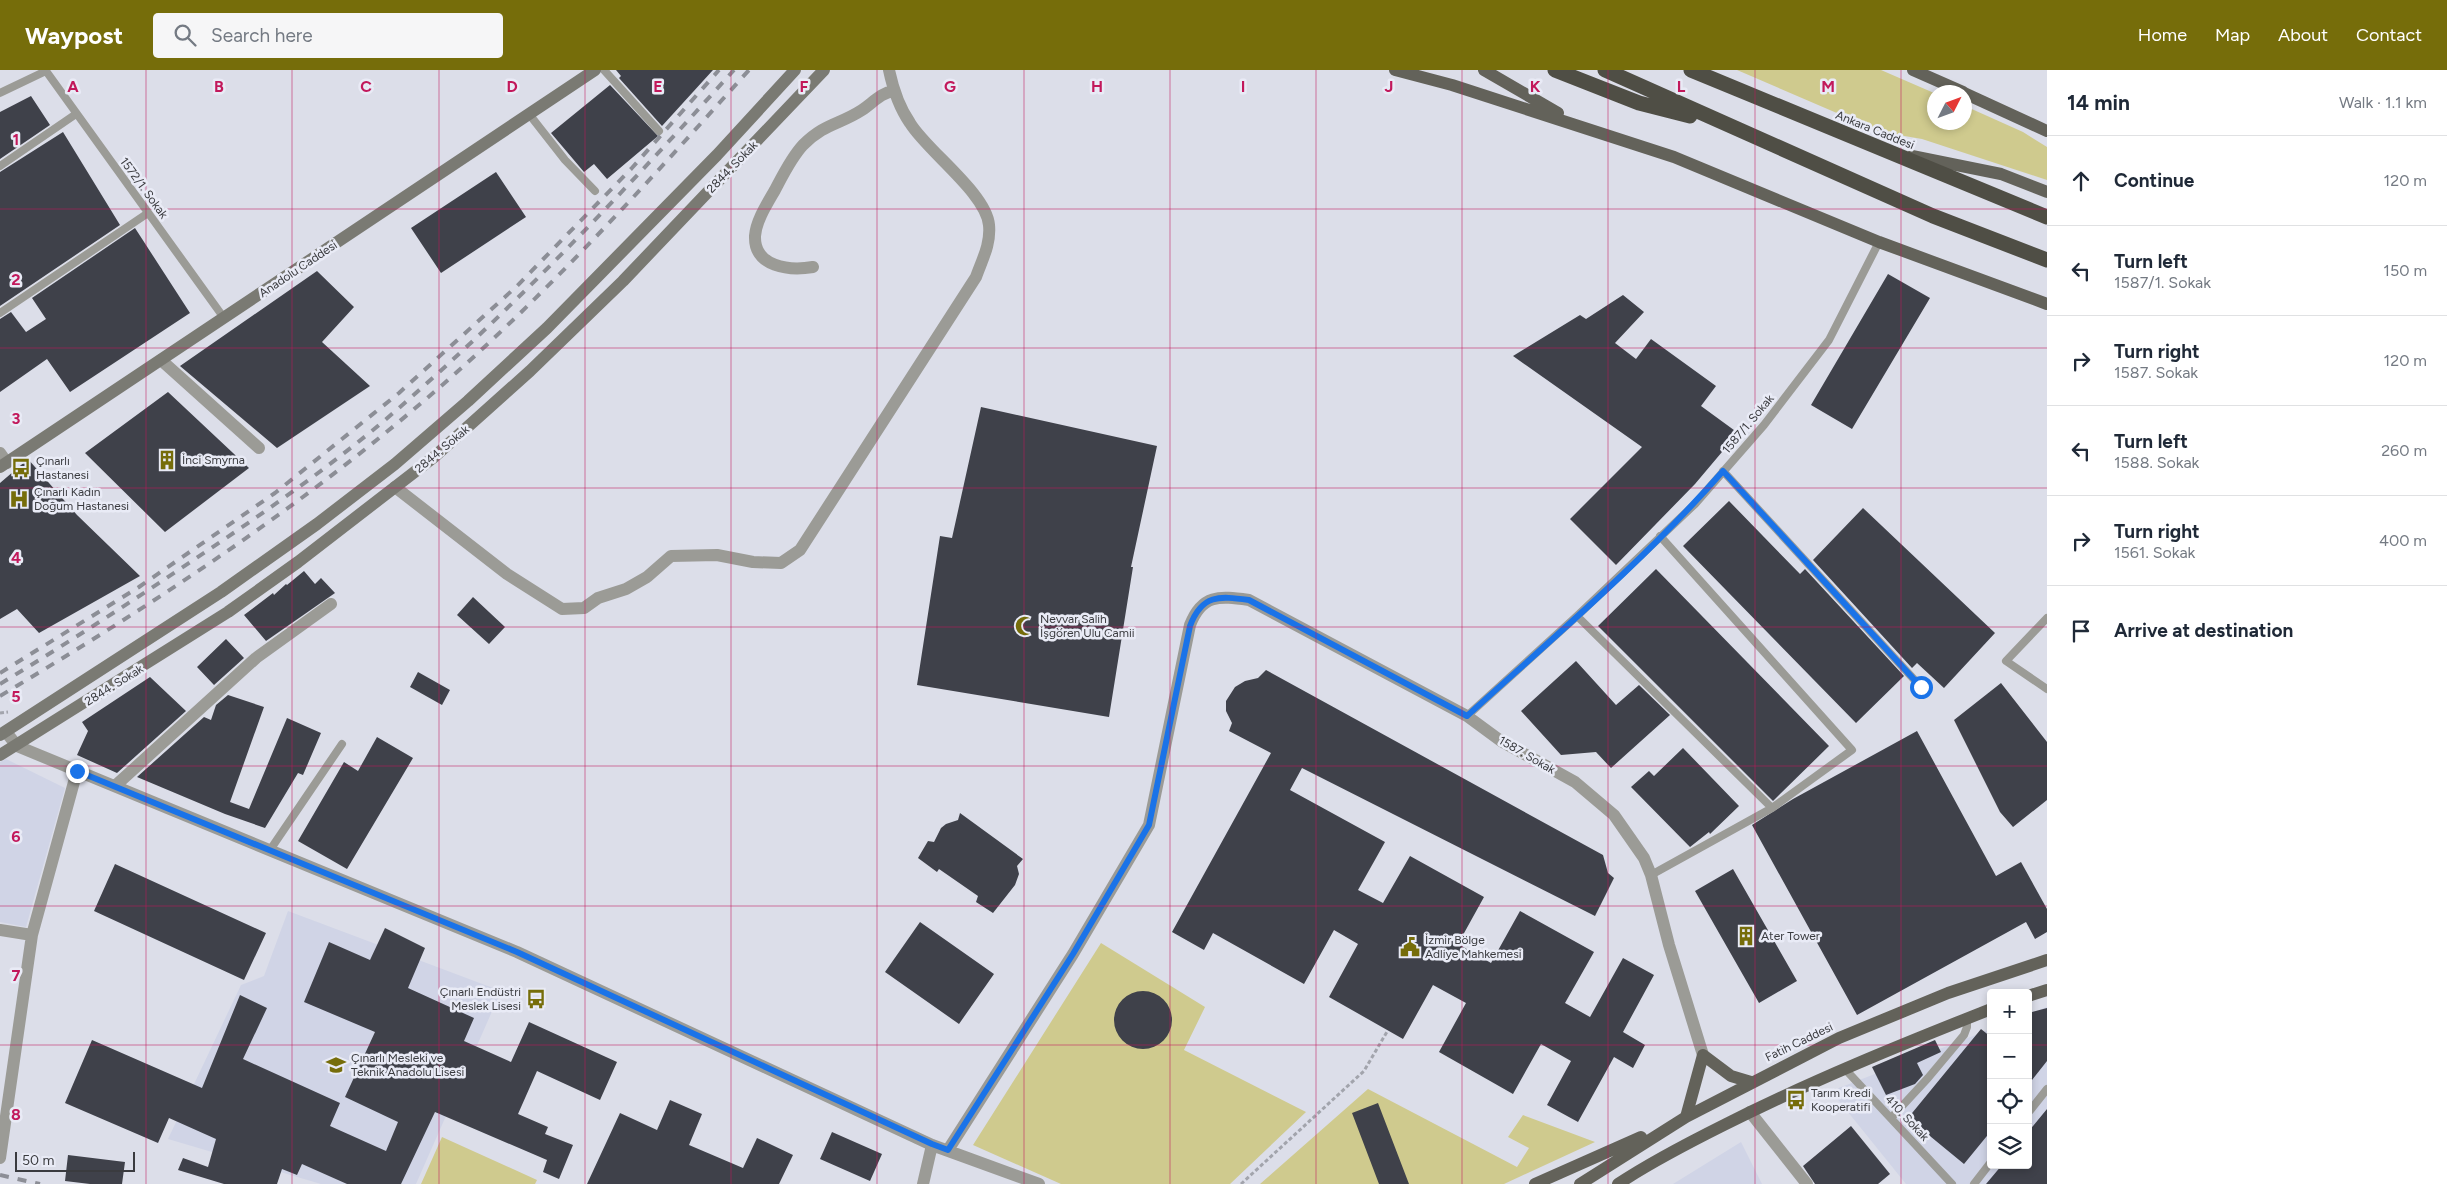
<!DOCTYPE html>
<meta charset="utf-8">
<style>
body{margin:0;font-family:Figtree,sans-serif;background:#f6f6f7;color:#1f2937}
.controls{position:absolute;right:15px;bottom:15px;display:grid;overflow:hidden;border-radius:5px;box-shadow:0 2px 8px #0003}
.controls button{width:45px;height:45px;display:grid;place-items:center;padding:0;border:0;border-bottom:1px solid #e0e1e3;background:#fff;color:#1f2937;font:25px sans-serif}
.compass{position:absolute;left:1927px;top:15px;width:45px;height:45px;border-radius:50%;background:#fff;box-shadow:0 2px 8px #0003;rotate:48deg}
.scale{position:absolute;left:15px;bottom:12px;width:120px;box-sizing:border-box;padding-left:5px;border:2px solid #3a3b3f;border-top:0;font-size:14px;line-height:18px;white-space:nowrap;color:#3a3b3f;-webkit-text-stroke:4px #e9ebf6;paint-order:stroke}
.stop{position:absolute;width:15px;height:15px;margin:-11px;border:4px solid #1a73e8;border-radius:50%;background:#fff}
.stop.end{background:#1a73e8;border-color:#fff;box-shadow:0 1px 5px #0008}
.list{margin:0;padding:0;list-style:none}
h2{display:flex;justify-content:space-between;align-items:center;height:65px;margin:0;padding:0 20px;font-size:21px}
h2 small{font-size:16px;font-weight:400;color:#747a83}
.list li{display:grid;grid-template-columns:32px 1fr auto;gap:15px;align-items:center;box-sizing:border-box;height:90px;padding:0 20px;border-top:1px solid #e0e1e3}
.list b{display:block;font-size:19px;white-space:nowrap}
.list p{margin:0;font-size:16px;white-space:nowrap;color:#747a83}
.list em{font-size:16px;font-style:normal;color:#747a83}
.icon{flex:none;width:28px;height:28px;fill:none;stroke:currentColor;stroke-width:2;stroke-linecap:round;stroke-linejoin:round}
.map{position:relative;flex:none;width:2047px;height:1114px;overflow:hidden}
header{display:flex;align-items:center;gap:30px;box-sizing:border-box;height:70px;padding:0 25px;background:#766d0a;color:#fff}
header strong{font-size:24px}
nav{display:flex;gap:28px;margin-inline-start:auto;font-size:18px}
.search{width:350px;height:45px;background:#f6f6f7;display:flex;align-items:center;gap:12px;box-sizing:border-box;padding:0 18px;border-radius:5px;color:#747a83;font-size:19px}
main{display:flex}
aside{flex:1;background:#fff}
.map>svg:first-child{display:block}
</style>
<header>
<strong>Waypost</strong>
<div class="search"><svg class="icon" aria-label="search" viewBox="0 0 24 24"><circle cx="10" cy="10" r="6"/><path d="M15 15l6 6"/></svg>Search here</div>
<nav><a>Home</a><a>Map</a><a>About</a><a>Contact</a></nav>
</header>
<main>
<div class="map">
<svg width="2047" height="1114" viewBox="0 0 2047 1114">
<rect width="100%" height="100%" fill="#dcdee9"/>
<!-- built -->
<path fill="#d0d4e6" d="M 6,689 L 65,718 L 26,857 L 0,852 L 0,692 Z
M 288,841 L 501,921 L 416,1114 L 321,1114 L 168,1069 L 241,915 L 264,906 Z
M 2047,937 L 2047,1114 L 1906,1114 L 1831,1021 L 1991,959 L 1991,1095 L 2028,1095 L 2028,944 Z
M 1741,1072 L 1762,1114 L 1673,1114 Z"/>
<!-- green -->
<path fill="#cfca8e" d="M 1737,0 L 1881,0 L 1934,23 L 1934,52 L 1964,52 L 1965,36 L 2023,62 L 2047,77 L 2047,110 L 1922,69 L 1881,62 Z
M 1101,873 L 1205,937 L 1184,980 L 1306,1042 L 1230,1114 L 1061,1114 L 973,1075 Z
M 1368,1019 L 1517,1097 L 1529,1078 L 1508,1067 L 1523,1045 L 1595,1072 L 1504,1114 L 1260,1114 Z
M 442,1067 L 537,1110 L 535,1114 L 421,1114 Z"/>
<!-- building -->
<path fill="#3f414a" d="M 616,0 L 713,0 L 662,56 L 619,8 L 621,6 Z
M 610,15 L 658,66 L 607,109 L 594,94 L 584,102 L 551,63 Z
M 31,26 L 50,55 L 0,89 L 0,42 Z
M 63,62 L 120,155 L 0,236 L 0,102 Z
M 496,102 L 526,147 L 441,203 L 411,158 Z
M 135,158 L 190,243 L 70,322 L 47,289 L 0,322 L 0,249 L 11,242 L 26,262 L 46,249 L 32,228 Z
M 317,201 L 354,237 L 322,272 L 370,316 L 277,378 L 180,296 Z
M 1888,204 L 1930,228 L 1852,359 L 1811,335 Z
M 1623,225 L 1644,242 L 1615,273 L 1636,289 L 1651,269 L 1716,316 L 1701,336 L 1738,363 L 1695,414 L 1616,495 L 1570,449 L 1642,377 L 1513,286 L 1580,245 L 1586,249 Z
M 168,322 L 249,398 L 165,462 L 85,383 Z
M 981,337 L 1157,376 L 1131,497 L 1133,497 L 1109,647 L 917,615 L 940,466 L 952,468 Z
M 28,389 L 77,445 L 140,506 L 39,563 L 17,539 L 0,549 L 0,413 Z
M 1729,431 L 1800,504 L 1805,499 L 1904,606 L 1856,653 L 1683,476 Z
M 1863,438 L 1995,563 L 1944,618 L 1917,593 L 1912,598 L 1813,490 Z
M 1656,499 L 1829,676 L 1773,731 L 1598,556 Z
M 304,501 L 315,514 L 321,508 L 335,523 L 266,571 L 244,545 L 273,523 L 274,525 L 286,514 L 287,515 Z
M 473,527 L 505,557 L 489,574 L 457,545 Z
M 226,569 L 244,588 L 214,615 L 197,597 Z
M 1576,591 L 1616,635 L 1639,615 L 1670,645 L 1611,698 L 1596,682 L 1561,685 L 1521,641 Z
M 1266,600 L 1603,785 L 1608,803 L 1614,808 L 1595,846 L 1302,698 L 1290,720 L 1385,772 L 1358,820 L 1383,833 L 1410,786 L 1484,827 L 1458,874 L 1491,893 L 1520,841 L 1594,882 L 1565,933 L 1590,947 L 1623,888 L 1654,905 L 1623,962 L 1645,975 L 1633,998 L 1614,987 L 1578,1052 L 1547,1035 L 1571,991 L 1541,974 L 1513,1024 L 1439,982 L 1466,933 L 1433,915 L 1403,969 L 1329,927 L 1358,874 L 1334,860 L 1304,914 L 1213,863 L 1204,880 L 1172,862 L 1271,683 L 1229,661 L 1232,653 L 1226,641 L 1226,631 L 1235,617 L 1245,611 L 1258,608 Z
M 418,602 L 450,620 L 442,635 L 410,617 Z
M 150,607 L 186,641 L 117,703 L 77,685 L 88,661 L 82,652 Z
M 2001,613 L 2047,672 L 2047,730 L 2013,757 L 2000,742 L 1954,650 Z
M 228,625 L 264,637 L 230,732 L 249,739 L 287,648 L 321,663 L 303,705 L 298,703 L 265,758 L 225,744 L 137,707 L 204,647 L 211,650 L 216,635 Z
M 1917,661 L 1996,806 L 2021,792 L 2047,839 L 2047,862 L 2035,869 L 2026,852 L 1857,945 L 1752,755 L 1793,729 Z
M 377,667 L 413,688 L 347,799 L 298,771 L 344,692 L 358,701 Z
M 1683,678 L 1739,736 L 1710,764 L 1709,762 L 1690,777 L 1631,717 L 1649,701 L 1654,706 Z
M 960,743 L 1023,789 L 1017,796 L 1019,804 L 1015,815 L 993,843 L 976,832 L 978,826 L 939,799 L 937,802 L 918,788 L 928,771 L 934,772 L 941,758 L 946,754 L 958,750 Z
M 115,794 L 266,863 L 244,910 L 94,841 Z
M 1733,799 L 1797,911 L 1759,933 L 1695,821 Z
M 920,852 L 994,904 L 959,954 L 885,902 Z
M 385,858 L 425,878 L 408,918 L 474,948 L 464,971 L 511,992 L 529,952 L 617,992 L 600,1030 L 537,1001 L 518,1044 L 548,1057 L 545,1064 L 573,1075 L 559,1109 L 543,1102 L 547,1090 L 435,1042 L 401,1114 L 347,1114 L 302,1094 L 297,1105 L 282,1099 L 277,1114 L 224,1114 L 178,1100 L 183,1088 L 208,1097 L 216,1069 L 169,1048 L 158,1073 L 65,1033 L 92,970 L 202,1018 L 240,925 L 267,938 L 243,989 L 340,1033 L 330,1056 L 386,1081 L 398,1052 L 345,1027 L 375,962 L 304,932 L 329,872 L 370,890 Z
M1114 950a29 29 0 1 1 58 0a29 29 0 1 1-58 0Z
M 2047,938 L 2047,991 L 2028,1015 L 2028,943 Z
M 1981,959 L 1991,967 L 1991,1061 L 1964,1094 L 1908,1048 Z
M 1935,970 L 1941,982 L 1917,993 L 1923,1005 L 1915,1014 L 1886,1025 L 1872,997 Z
M 670,1030 L 702,1044 L 689,1075 L 743,1098 L 757,1068 L 793,1085 L 779,1114 L 587,1114 L 620,1043 L 657,1060 Z
M 1378,1033 L 1409,1114 L 1379,1114 L 1352,1043 Z
M 2047,1039 L 2047,1114 L 1986,1114 L 2002,1095 L 2028,1095 L 2028,1062 Z
M 1851,1056 L 1890,1104 L 1878,1114 L 1815,1114 L 1803,1096 Z
M 832,1062 L 882,1084 L 870,1111 L 820,1089 Z
M 68,1085 L 125,1092 L 122,1114 L 90,1114 L 65,1111 Z"/>
<g fill="none" stroke-linecap="round" stroke-linejoin="round">
<!-- path -->
<path stroke="#a2a4ac" stroke-width="3" stroke-dasharray="4 2.5" stroke-linecap="butt" d="M 0,643 L 8,642
M 1241,1114 L 1364,1001 L 1388,960"/>
<!-- lane -->
<path stroke="#9b9b96" stroke-width="8" d="M 604,0 L 659,61
M 0,23 L 46,1 L 224,248
M 529,44 L 565,90 L 595,121
M 0,96 L 76,44
M 0,243 L 148,143
M 1723,401 L 1921,617
M 1577,546 L 1772,738
M 2047,548 L 2006,591 L 2047,619
M 1467,646 L 1577,546 L 1695,434 L 1764,355 L 1829,270 L 1879,172
M 270,780 L 342,674
M 1651,805 L 1772,738 L 1852,680 L 1660,466
M 1844,998 L 1952,1114
M 2028,1043 L 2047,1019
M 1891,1048 L 1928,1008 L 1964,965 L 1967,957 L 1967,948
M 1974,1114 L 1991,1092"/>
<!-- street -->
<path stroke="#9b9b96" stroke-width="12" d="M 813,197 C 789,201 754,197 755,166 C 756,151 767,134 775,120 C 783,105 791,88 803,75 C 825,53 839,55 862,40 C 873,33 880,23 894,21
M 161,290 L 259,378
M 0,383 L 7,393
M 395,417 L 507,504 L 562,539 L 584,538 L 598,528 L 626,519 L 647,507 L 671,486 L 717,485 L 753,492 L 781,493 L 800,480 L 976,207 C 982,190 991,174 989,155 C 986,123 927,81 910,53 C 899,37 893,19 889,0
M 6,662 L 17,676 L 517,882 L 932,1075 L 1039,1114
M 115,716 L 256,588 L 331,534
M 0,860 L 32,865 L 0,1088
M 32,865 L 77,701
M 1750,1042 L 1807,1114
M 948,1080 L 1073,884 L 1149,755 L 1190,555 C 1202,524 1219,526 1249,530 L 1467,646 L 1501,671 L 1575,712 L 1614,745 L 1644,788 L 1651,805 L 1669,875 L 1703,985
M 923,1114 L 932,1075"/>
<!-- secondary -->
<path stroke="#7a7a73" stroke-width="12" d="M 0,397 L 595,0
M 0,665 L 221,522 L 317,454 L 395,394 L 468,331 L 547,258 L 717,85 L 795,0
M 0,685 L 228,542 L 298,492 L 434,387 L 530,301 L 623,211 L 824,0"/>
<!-- primary -->
<path stroke="#63625a" stroke-width="12" d="M 1395,0 L 1452,15 L 1674,87 L 1879,172 L 2047,234
M 1484,0 L 1558,43
M 1913,0 L 1963,22
M 1964,23 L 2047,61
M 1912,86 L 2001,104 L 2047,122
M 2028,926 L 2047,920
M 1686,1047 L 1703,985 L 1731,1006 L 1751,1012
M 1535,1114 L 1641,1067
M 1580,1114 L 1686,1047 L 1839,968 L 1948,923 L 2047,890
M 1618,1114 C 1651,1092 1688,1073 1724,1055 C 1811,1011 1900,975 1991,939"/>
<!-- highway -->
<path stroke="#4f4e45" stroke-width="15" d="M 1555,0 L 1639,33 L 1690,46
M 1605,0 L 1933,146 L 2047,190
M 1691,0 L 2047,147"/>
<!-- rail -->
<path stroke="#8c8e96" stroke-width="4" stroke-dasharray="9 9" stroke-linecap="butt" d="M 0,603 L 139,517 L 275,423 L 399,323 L 517,216 L 631,99 L 719,0
M 0,614 C 66,574 131,532 195,489 C 268,440 342,389 408,330 C 525,227 630,115 734,0
M 0,626 C 144,540 285,448 413,340 C 535,238 642,119 749,0
M 0,1105 L 40,1114"/>
</g>
<g fill="none" stroke-linecap="round" stroke-linejoin="round">
<!-- route -->
<path stroke="#1a73e8" stroke-width="6" d="M 77,701 L 517,882 L 932,1074 L 948,1080 L 1073,884 L 1149,755 L 1190,556 C 1202,524 1219,526 1249,530 L 1467,646 C 1554,567 1646,489 1723,401 L 1921,617"/>
</g>
<!-- grid -->
<path fill="none" stroke="#c2185b" stroke-width="1" stroke-opacity="0.55" d="M 146,0 L 146,1114M 292,0 L 292,1114M 439,0 L 439,1114M 585,0 L 585,1114M 731,0 L 731,1114M 877,0 L 877,1114M 1024,0 L 1024,1114M 1170,0 L 1170,1114M 1316,0 L 1316,1114M 1462,0 L 1462,1114M 1608,0 L 1608,1114M 1755,0 L 1755,1114M 1901,0 L 1901,1114M 0,139 L 2047,139M 0,278 L 2047,278M 0,418 L 2047,418M 0,557 L 2047,557M 0,696 L 2047,696M 0,836 L 2047,836M 0,975 L 1991,975M 2028,975 L 2047,975"/>
<!-- icons -->
<defs>
<symbol id="building-bare" viewBox="-9 -9 18 18"><path d="M-4-6H4V6H1V3H-1V6H-4ZM-2.5-4.3h1.7v1.8h-1.7ZM.8-4.3h1.7v1.8H.8ZM-2.5-1h1.7V.8h-1.7ZM.8-1h1.7V.8H.8Z" fill="#766d0a" stroke="#e9ebf6" stroke-width="2.5" paint-order="stroke"/></symbol>
<symbol id="bus-bare" viewBox="-9 -9 18 18"><path d="M-5-6H5V4H4V6H2V4H-2V6H-4V4H-5ZM-3.5-4V0h7V-4ZM-3.5 1.2v1.5H-2V1.2ZM2 1.2v1.5H3.5V1.2Z" fill="#766d0a" stroke="#e9ebf6" stroke-width="2.5" paint-order="stroke"/></symbol>
<symbol id="hospital-bare" viewBox="-9 -9 18 18"><path d="M-5-5h3v3.5h4V-5h3V5h-3V1.5h-4V5h-3Z" fill="#766d0a" stroke="#e9ebf6" stroke-width="2.5" paint-order="stroke"/></symbol>
<symbol id="mosque-bare" viewBox="-9 -9 18 18"><path d="M3.5-4.9A6 6 0 1 0 3.5 4.9A5 5 0 1 1 3.5-4.9Z" fill="#766d0a" stroke="#e9ebf6" stroke-width="2.5" paint-order="stroke"/></symbol>
<symbol id="civic-bare" viewBox="-9 -9 18 18"><path d="M-.6-6.5H3V-4.5H.6V-3L4-1V1h2V6H-6V1h2V-1L-.6-3ZM-1.2 2.5V6h2.4V2.5Z" fill="#766d0a" stroke="#e9ebf6" stroke-width="2.5" paint-order="stroke"/></symbol>
<symbol id="school-bare" viewBox="-9 -9 18 18"><path d="M0-5L7-2L0 1L-7-2ZM-4 1L0 2.5L4 1V4Q0 6-4 4Z" fill="#766d0a" stroke="#e9ebf6" stroke-width="2.5" paint-order="stroke"/></symbol>
</defs>
<g fill-rule="evenodd">
<use href="#building-bare" x="153" y="376" width="28" height="28"/>
<use href="#bus-bare" x="7" y="384" width="28" height="28"/>
<use href="#hospital-bare" x="5" y="415" width="28" height="28"/>
<use href="#mosque-bare" x="1011" y="542" width="28" height="28"/>
<use href="#building-bare" x="1732" y="852" width="28" height="28"/>
<use href="#civic-bare" x="1396" y="863" width="28" height="28"/>
<use href="#bus-bare" x="522" y="915" width="28" height="28"/>
<use href="#school-bare" x="322" y="981" width="28" height="28"/>
<use href="#bus-bare" x="1782" y="1016" width="28" height="28"/>
</g>
<g text-anchor="middle" stroke-width="5" stroke-linejoin="round" paint-order="stroke">
<!-- street labels -->
<g font-size="12" fill="#3a3b3f" stroke="#e9ebf6">
<text transform="translate(1875 60) rotate(22)" y="4">Ankara Caddesi</text>
<text transform="translate(732 97) rotate(-46)" y="4">2844. Sokak</text>
<text transform="translate(144 118) rotate(54)" y="4">1572/1. Sokak</text>
<text transform="translate(298 199) rotate(-34)" y="4">Anadolu Caddesi</text>
<text transform="translate(1748 354) rotate(-50)" y="4">1587/1. Sokak</text>
<text transform="translate(442 379) rotate(-40)" y="4">2844. Sokak</text>
<text transform="translate(114 615) rotate(-32)" y="4">2844. Sokak</text>
<text transform="translate(1527 685) rotate(30)" y="4">1587. Sokak</text>
<text transform="translate(1799 972) rotate(-26)" y="4">Fatih Caddesi</text>
<text transform="translate(1907 1048) rotate(47)" y="4">410. Sokak</text>
</g>
<!-- poi labels -->
<g font-size="12" fill="#3a3b3f" stroke="#e9ebf6" text-anchor="start">
<text x="182" y="394">İnci Smyrna</text>
<text x="36" y="395">Çınarlı<tspan x="36" dy="14">Hastanesi</tspan></text>
<text x="34" y="426">Çınarlı Kadın<tspan x="34" dy="14">Doğum Hastanesi</tspan></text>
<text x="1040" y="553">Nevvar Salih<tspan x="1040" dy="14">İşgören Ulu Camii</tspan></text>
<text x="1761" y="870">Ater Tower</text>
<text x="1425" y="874">İzmir Bölge<tspan x="1425" dy="14">Adliye Mahkemesi</tspan></text>
<text x="521" y="926" text-anchor="end">Çınarlı Endüstri<tspan x="521" dy="14">Meslek Lisesi</tspan></text>
<text x="351" y="992">Çınarlı Mesleki ve<tspan x="351" dy="14">Teknik Anadolu Lisesi</tspan></text>
<text x="1811" y="1027">Tarım Kredi<tspan x="1811" dy="14">Kooperatifi</tspan></text>
</g>
</g>
<g font-size="16" text-anchor="middle" font-weight="bold" fill="#c2185b" stroke="#e9ebf6" stroke-width="5" stroke-linejoin="round" paint-order="stroke">
<text x="73" y="22">A</text>
<text x="219" y="22">B</text>
<text x="366" y="22">C</text>
<text x="512" y="22">D</text>
<text x="658" y="22">E</text>
<text x="804" y="22">F</text>
<text x="950" y="22">G</text>
<text x="1097" y="22">H</text>
<text x="1243" y="22">I</text>
<text x="1389" y="22">J</text>
<text x="1535" y="22">K</text>
<text x="1681" y="22">L</text>
<text x="1828" y="22">M</text>
<text x="16" y="75">1</text>
<text x="16" y="215">2</text>
<text x="16" y="354">3</text>
<text x="16" y="493">4</text>
<text x="16" y="632">5</text>
<text x="16" y="772">6</text>
<text x="16" y="911">7</text>
<text x="16" y="1050">8</text>
</g>
</svg>
<div class="controls">
<button>+</button>
<button>−</button>
<button><svg class="icon" aria-label="locate" viewBox="0 0 24 24"><circle cx="12" cy="12" r="6"/><path d="M12 2v4M12 18v4M2 12h4M18 12h4"/></svg></button>
<button><svg class="icon" aria-label="layers" viewBox="0 0 24 24"><path d="M12 4l9 5-9 5-9-5zM3 14l9 5 9-5"/></svg></button>
</div>
<svg class="compass" viewBox="-18 -18 36 36"><path d="M0-13l5 13h-10z" fill="#e53935"/><path d="M0 13l5-13h-10z" fill="#747a83"/></svg>
<div class="scale">50 m</div>
<div class="stop" style="left:1921px;top:617px"></div>
<div class="stop end" style="left:77px;top:701px"></div>
</div>
<aside>
<h2>14 min<small>Walk · 1.1 km</small></h2>
<ul class="list">
<li><svg class="icon" aria-label="ahead" viewBox="0 0 24 24"><path d="M12 20V5M6 11l6-6 6 6"/></svg><div><b>Continue</b></div><em>120 m</em></li>
<li><svg class="icon" aria-label="left" viewBox="0 0 24 24"><path d="M17 20v-9H6M10 6l-5 5 5 5"/></svg><div><b>Turn left</b><p>1587/1. Sokak</p></div><em>150 m</em></li>
<li><svg class="icon" aria-label="right" viewBox="0 0 24 24"><path d="M7 20v-9h11M14 6l5 5-5 5"/></svg><div><b>Turn right</b><p>1587. Sokak</p></div><em>120 m</em></li>
<li><svg class="icon" aria-label="left" viewBox="0 0 24 24"><path d="M17 20v-9H6M10 6l-5 5 5 5"/></svg><div><b>Turn left</b><p>1588. Sokak</p></div><em>260 m</em></li>
<li><svg class="icon" aria-label="right" viewBox="0 0 24 24"><path d="M7 20v-9h11M14 6l5 5-5 5"/></svg><div><b>Turn right</b><p>1561. Sokak</p></div><em>400 m</em></li>
<li><svg class="icon" aria-label="arrive" viewBox="0 0 24 24"><path d="M6 21V4h12l-3 4 3 4H6"/></svg><div><b>Arrive at destination</b></div></li>
</ul>
</aside>
</main>
